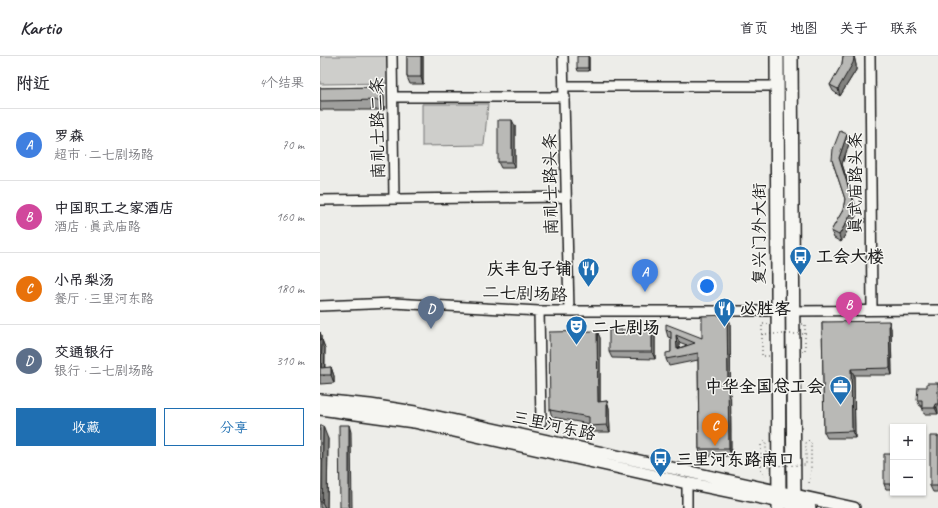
<!DOCTYPE html>
<html lang="zh">
<meta charset="utf-8">
<style>
body{margin:0;font-family:Caveat,"LXGW WenKai TC",sans-serif;background:#f2f2f3;color:#2b2b33}
.controls{position:absolute;right:12px;bottom:12px;display:grid;overflow:hidden;border-radius:0px;box-shadow:0 1px 3px #0004}
.controls button{width:36px;height:36px;display:grid;place-items:center;padding:0;border:0;border-bottom:1px solid #e1e1e2;background:#fff;color:#2b2b33;font:20px sans-serif}
.you{position:absolute;left:387px;top:230px;width:14px;height:14px;margin:-10px;border:3px solid #fff;border-radius:50%;background:#1a73e8;box-shadow:0 0 0 6px #1a73e833}
.badge{display:grid;place-items:center;width:26px;height:26px;border-radius:50%;background:#1f6fb2;color:#fff;font-size:13px;font-weight:700}
.pin{position:absolute;translate:-50% -33px;filter:drop-shadow(0 1px 2px #0008)}
.pin::after{content:'';position:absolute;top:21px;width:14px;height:12px;background:inherit;clip-path:polygon(0 0,100% 0,50% 100%)}
.list{margin:0;padding:0;list-style:none}
h2{display:flex;justify-content:space-between;align-items:center;height:52px;margin:0;padding:0 16px;font-size:17px}
h2 small{font-size:13px;font-weight:400;color:#7c7c81}
.list li{display:grid;grid-template-columns:26px 1fr auto;gap:12px;align-items:center;box-sizing:border-box;height:72px;padding:0 16px;border-top:1px solid #e1e1e2}
.list b{display:block;font-size:15px;white-space:nowrap}
.list p{margin:0;font-size:13px;white-space:nowrap;color:#7c7c81}
.list em{font-size:13px;font-style:normal;color:#7c7c81}
.actions{display:flex;gap:8px;padding:12px 16px}
.actions a{flex:1;padding:9px 0;border:1px solid #1f6fb2;border-radius:0px;text-align:center;font-size:14px;color:#1f6fb2}
.actions .main{background:#1f6fb2;color:#fff}
.map{position:relative;flex:none;width:618px;height:452px;overflow:hidden}
header{display:flex;align-items:center;gap:24px;box-sizing:border-box;height:56px;padding:0 20px;background:#fff;border-bottom:1px solid #e1e1e2}
header strong{font-size:19px}
nav{display:flex;gap:22px;margin-inline-start:auto;font-size:14px}
main{display:flex}
aside{flex:1;background:#fff}
.map>svg:first-child{display:block}
</style>
<header>
<strong>Kartio</strong>
<nav><a>首页</a><a>地图</a><a>关于</a><a>联系</a></nav>
</header>
<main>
<aside>
<h2>附近<small>4个结果</small></h2>
<ul class="list">
<li><span class="badge" style="background:#3f7fe0">A</span><div><b>罗森</b><p>超市 · 二七剧场路</p></div><em>70 m</em></li>
<li><span class="badge" style="background:#d1479c">B</span><div><b>中国职工之家酒店</b><p>酒店 · 真武庙路</p></div><em>160 m</em></li>
<li><span class="badge" style="background:#e8710a">C</span><div><b>小吊梨汤</b><p>餐厅 · 三里河东路</p></div><em>180 m</em></li>
<li><span class="badge" style="background:#5c6f8a">D</span><div><b>交通银行</b><p>银行 · 二七剧场路</p></div><em>310 m</em></li>
</ul>
<div class="actions"><a class="main">收藏</a><a>分享</a></div>
</aside>
<div class="map">
<svg width="618" height="452" viewBox="0 0 618 452">
<rect width="100%" height="100%" fill="#edede9"/>
<filter id="ink" filterUnits="userSpaceOnUse"><feTurbulence type="fractalNoise" baseFrequency=".025" numOctaves="2"/><feDisplacementMap in="SourceGraphic" scale="8" xChannelSelector="R" yChannelSelector="G"/><feConvolveMatrix kernelMatrix="1 2 1 2 8 2 1 2 1" color-interpolation-filters="sRGB"/></filter>
<g filter="url(#ink)">
<!-- green -->
<path fill="#cececb" stroke="#757574" d="M 0,0 L 68,0 L 69,27 L 0,28 Z
M 102,48 L 168,48 L 164,89 L 102,90 Z"/>
<g fill="none" stroke-linecap="round" stroke-linejoin="round">
<defs>
<path id="minor" d="M 72,0 L 74,143
M 243,0 L 249,255
M 550,0 L 552,254
M 244,30 L 457,30
M 73,41 L 245,41
M 0,144 L 246,141
M 0,250 L 73,247 L 219,255 L 457,255
M 219,255 L 221,366
M 473,255 L 618,254
M 367,427 L 367,452"/>
<path id="major" d="M 0,344 L 50,349 L 95,356 L 534,452
M 0,353 L 94,366 L 367,427 L 490,452"/>
<path id="highway" d="M 457,0 L 459,452
M 471,0 L 474,452"/>
</defs>
<!-- minor casing -->
<use href="#minor" stroke="#1c1c1c" stroke-width="12"/>
<!-- major casing -->
<use href="#major" stroke="#1c1c1c" stroke-width="14"/>
<!-- highway casing -->
<use href="#highway" stroke="#1c1c1c" stroke-width="16"/>
<!-- path -->
<path stroke="#1c1c1c" stroke-width="1" stroke-dasharray="1 3" stroke-linecap="butt" d="M 448,268 L 442,268 L 442,300 L 449,300
M 482,295 L 485,295 L 485,268 L 482,268
M 441,414 L 445,421
M 489,427 L 491,415"/>
<!-- minor -->
<use href="#minor" stroke="#f6f6f2" stroke-width="9"/>
<!-- major -->
<use href="#major" stroke="#f6f6f2" stroke-width="11"/>
<!-- highway -->
<use href="#highway" stroke="#f6f6f2" stroke-width="13"/>
<!-- path-bridge -->
<path stroke="#1c1c1c" stroke-width="1" stroke-dasharray="1 3" stroke-linecap="butt" d="M 442,278 L 485,278
M 441,414 L 441,386 L 443,384 L 446,386 L 446,410 L 486,409 L 486,387 L 488,384 L 491,387 L 491,415"/>
</g>
<!-- wall -->
<path fill="#9f9f9d" stroke="#1c1c1c" fill-rule="evenodd" d="M 87,0 L 103,0 L 103,28 L 90,28 L 87,21 Z
M 269,0 L 269,15 L 258,15 L 257,12 Z
M 523,0 L 534,0 L 536,9 L 536,14 L 520,40 L 513,35 L 510,29 L 522,8 Z
M 61,31 L 64,41 L 64,54 L 0,54 L 0,32 Z
M 195,70 L 195,112 L 181,112 L 178,106 Z
M 530,85 L 522,108 L 537,155 L 536,160 L 521,186 L 514,182 L 511,175 L 523,154 L 525,143 L 512,104 Z
M 410,266 L 411,400 L 381,400 L 379,393 L 378,304 L 349,310 L 346,303 L 351,296 L 351,282 L 348,281 L 346,274 L 382,282 ZM 359,286 L 367,289 L 359,292 Z
M 502,266 L 571,272 L 572,319 L 534,319 L 535,382 L 507,382 L 504,376 Z
M 332,274 L 335,281 L 335,303 L 292,302 L 289,296 Z
M 277,275 L 280,282 L 280,346 L 287,345 L 289,352 L 290,376 L 271,376 L 269,370 L 269,368 L 232,361 L 230,354 Z
M 0,276 L 1,279 L 1,284 L 2,284 L 5,292 L 5,312 L 11,311 L 14,320 L 14,327 L 0,328 Z
M 618,327 L 618,358 L 604,358 L 602,350 L 600,350 L 597,344 L 607,331 Z
M 0,370 L 8,383 L 7,452 L 0,452 Z
M 618,380 L 618,436 L 613,436 L 610,430 Z
M 573,398 L 573,433 L 566,433 L 564,428 Z"/>
<!-- shaded-wall -->
<path fill="#82827f" stroke="#1c1c1c" d="M 101,0 L 103,0 L 103,28 L 101,21 Z
M 268,0 L 269,0 L 269,15 L 268,12 Z
M 533,0 L 534,0 L 536,9 L 536,14 L 520,40 L 518,33 Z
M 61,31 L 64,41 L 64,54 L 61,44 Z
M 192,64 L 195,70 L 195,112 L 192,106 Z
M 527,78 L 530,85 L 522,108 L 537,155 L 536,160 L 521,186 L 519,179 L 534,153 L 519,102 Z
M 407,259 L 410,266 L 411,400 L 409,393 Z
M 569,265 L 571,272 L 572,319 L 570,312 Z
M 332,274 L 335,281 L 335,303 L 332,296 Z
M 277,275 L 280,282 L 280,352 L 278,346 Z
M 0,276 L 1,279 L 1,292 L 0,289 Z
M 356,279 L 359,286 L 359,299 L 357,293 Z
M 2,284 L 5,292 L 4,320 L 1,312 Z
M 11,311 L 14,320 L 14,327 L 11,319 Z
M 531,313 L 534,319 L 535,382 L 532,375 Z
M 287,345 L 289,352 L 290,376 L 287,369 Z
M 615,348 L 618,355 L 618,358 L 615,352 Z
M 29,369 L 31,376 L 32,452 L 29,452 Z
M 3,370 L 8,383 L 7,452 L 5,452 L 2,446 Z"/>
<!-- building -->
<path fill="#b9b9b6" stroke="#1c1c1c" fill-rule="evenodd" d="M 87,0 L 101,0 L 101,21 L 87,21 Z
M 257,0 L 268,0 L 268,12 L 257,12 Z
M 523,0 L 533,0 L 534,2 L 533,7 L 518,33 L 510,29 L 522,8 Z
M 61,31 L 61,44 L 0,45 L 0,32 Z
M 178,64 L 192,64 L 192,106 L 178,106 Z
M 520,75 L 527,78 L 519,102 L 534,149 L 534,153 L 519,179 L 511,175 L 523,154 L 525,143 L 512,104 L 513,93 Z
M 407,259 L 409,393 L 379,393 L 378,297 L 346,303 L 346,297 L 351,296 L 351,276 L 346,274 L 346,268 L 382,282 L 382,260 ZM 356,279 L 375,287 L 357,293 Z
M 569,265 L 570,312 L 531,313 L 532,375 L 504,376 L 502,266 Z
M 289,274 L 332,274 L 332,296 L 289,296 Z
M 277,275 L 278,346 L 287,345 L 287,369 L 269,370 L 269,361 L 230,354 L 229,276 Z
M 0,284 L 2,284 L 1,312 L 11,311 L 11,319 L 0,319 Z
M 607,327 L 618,327 L 618,348 L 615,348 L 615,352 L 602,352 L 602,344 L 597,344 L 598,331 L 607,331 Z
M 19,369 L 29,369 L 29,452 L 20,452 Z
M 0,370 L 3,370 L 2,446 L 0,446 Z
M 610,380 L 618,380 L 618,430 L 610,430 Z
M 564,398 L 573,398 L 573,428 L 564,428 Z"/>
</g>
<!-- icons -->
<defs>
<symbol id="bus-pin" viewBox="-11 -11 22 30"><path d="M0 17L-7.5 6A9.5 9.5 0 1 1 7.5 6Z" fill="#1f6fb2" stroke="#f6f6f2"/><path d="M-5-6H5V4H4V6H2V4H-2V6H-4V4H-5ZM-3.5-4V0h7V-4ZM-3.5 1.2v1.5H-2V1.2ZM2 1.2v1.5H3.5V1.2Z" fill="#fff"/></symbol>
<symbol id="restaurant-pin" viewBox="-11 -11 22 30"><path d="M0 17L-7.5 6A9.5 9.5 0 1 1 7.5 6Z" fill="#1f6fb2" stroke="#f6f6f2"/><path d="M-5-6h1v4h1v-4h1v4h1v-4h1v5L-1.5 .5V6h-2V.5L-5-1ZM5-6V6H3V1.5H1.5Q1.5-4 5-6Z" fill="#fff"/></symbol>
<symbol id="theatre-pin" viewBox="-11 -11 22 30"><path d="M0 17L-7.5 6A9.5 9.5 0 1 1 7.5 6Z" fill="#1f6fb2" stroke="#f6f6f2"/><path d="M-5-5.5Q0-4 5-5.5V0Q5 5 0 6Q-5 5-5 0ZM-3.3-2.5H-1v1.5H-3.3ZM1-2.5H3.3v1.5H1ZM-2.8 1Q0 5.5 2.8 1Z" fill="#fff"/></symbol>
<symbol id="office-pin" viewBox="-11 -11 22 30"><path d="M0 17L-7.5 6A9.5 9.5 0 1 1 7.5 6Z" fill="#1f6fb2" stroke="#f6f6f2"/><path d="M-6-3h4V-5.5h4V-3h4V5H-6ZM-1-4.5V-3h2v-1.5ZM-6 0V1H6V0Z" fill="#fff"/></symbol>
</defs>
<g fill-rule="evenodd">
<use href="#bus-pin" x="468" y="188" width="25" height="34"/>
<use href="#restaurant-pin" x="256" y="200" width="25" height="34"/>
<use href="#restaurant-pin" x="392" y="240" width="25" height="34"/>
<use href="#theatre-pin" x="244" y="258" width="25" height="34"/>
<use href="#office-pin" x="508" y="318" width="25" height="34"/>
<use href="#bus-pin" x="328" y="390" width="25" height="34"/>
</g>
<g text-anchor="middle" stroke-width="3" stroke-linejoin="round" paint-order="stroke">
<!-- street labels -->
<g font-size="17" fill="#1c1c1c" stroke="#f6f6f2">
<text transform="translate(57 72) rotate(-91)" y="6">南礼士路二条</text>
<text transform="translate(535 127) rotate(-90)" y="6">真武庙路头条</text>
<text transform="translate(230 128) rotate(-91)" y="6">南礼士路头条</text>
<text transform="translate(439 178) rotate(-90)" y="6">复兴门外大街</text>
<text transform="translate(205 237) rotate(2)" y="6">二七剧场路</text>
<text transform="translate(234 369) rotate(12)" y="6">三里河东路</text>
</g>
<!-- poi labels -->
<g font-size="17" font-weight="bold" fill="#1c1c1c" stroke="#f6f6f2" text-anchor="start">
<text x="496" y="206">工会大楼</text>
<text x="252" y="218" text-anchor="end">庆丰包子铺</text>
<text x="420" y="258">必胜客</text>
<text x="272" y="277">二七剧场</text>
<text x="504" y="336" text-anchor="end">中华全国总工会</text>
<text x="356" y="409">三里河东路南口</text>
</g>
</g>
</svg>
<div class="controls">
<button>+</button>
<button>−</button>
</div>
<div class="you"></div>
<div class="pin badge" style="left:325px;top:236px;background:#3f7fe0">A</div>
<div class="pin badge" style="left:529px;top:269px;background:#d1479c">B</div>
<div class="pin badge" style="left:395px;top:390px;background:#e8710a">C</div>
<div class="pin badge" style="left:111px;top:273px;background:#5c6f8a">D</div>
</div>
</main>
